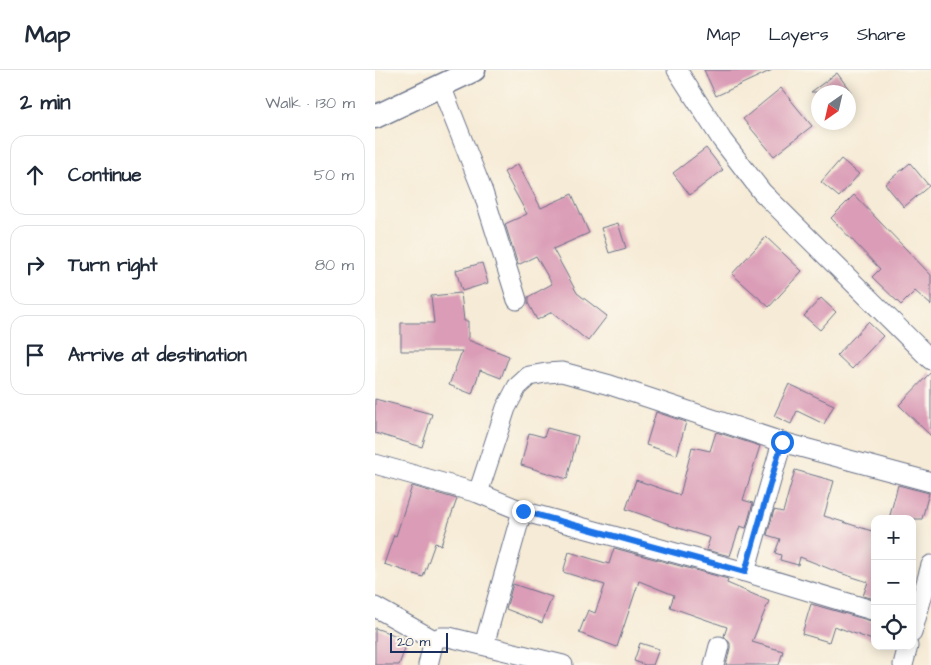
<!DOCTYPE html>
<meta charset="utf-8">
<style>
body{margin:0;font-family:"Architects Daughter",sans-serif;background:#f6f6f7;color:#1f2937}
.controls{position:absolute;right:15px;bottom:15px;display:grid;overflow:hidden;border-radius:10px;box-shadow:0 2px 12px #0003}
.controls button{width:45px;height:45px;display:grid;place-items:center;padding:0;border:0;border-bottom:1px solid #e0e1e3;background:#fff;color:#1f2937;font:25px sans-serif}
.compass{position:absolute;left:436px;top:15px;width:45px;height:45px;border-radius:50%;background:#fff;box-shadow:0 2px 12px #0003;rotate:214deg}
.scale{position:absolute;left:15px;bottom:12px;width:58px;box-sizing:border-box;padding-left:5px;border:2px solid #1b2f5e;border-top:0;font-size:14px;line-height:18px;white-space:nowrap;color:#1b2f5e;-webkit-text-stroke:4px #fbf7ec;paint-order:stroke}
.stop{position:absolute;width:15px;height:15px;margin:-11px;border:4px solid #1a73e8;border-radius:50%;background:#fff}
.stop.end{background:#1a73e8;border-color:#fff;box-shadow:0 1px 5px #0008}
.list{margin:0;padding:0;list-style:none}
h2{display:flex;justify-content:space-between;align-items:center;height:65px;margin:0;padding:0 20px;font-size:21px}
h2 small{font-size:16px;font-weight:400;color:#747a83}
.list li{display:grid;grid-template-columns:32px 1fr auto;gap:15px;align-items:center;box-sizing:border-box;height:80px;margin:0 10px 10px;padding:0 10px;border:1px solid #e0e1e3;border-radius:15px}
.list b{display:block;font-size:19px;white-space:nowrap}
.list em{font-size:16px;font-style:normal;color:#747a83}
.icon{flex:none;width:28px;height:28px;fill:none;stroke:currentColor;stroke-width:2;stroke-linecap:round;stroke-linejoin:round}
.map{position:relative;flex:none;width:556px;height:595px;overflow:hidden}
header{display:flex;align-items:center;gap:30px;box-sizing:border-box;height:70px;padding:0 25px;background:#fff;border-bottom:1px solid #e0e1e3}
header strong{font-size:24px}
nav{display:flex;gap:28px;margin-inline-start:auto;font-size:18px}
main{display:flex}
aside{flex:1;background:#fff}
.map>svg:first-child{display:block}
</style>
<header>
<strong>Map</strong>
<nav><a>Map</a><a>Layers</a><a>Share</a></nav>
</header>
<main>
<aside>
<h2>2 min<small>Walk · 130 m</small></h2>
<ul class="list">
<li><svg class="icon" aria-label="ahead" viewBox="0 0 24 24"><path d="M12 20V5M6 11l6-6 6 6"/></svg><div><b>Continue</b></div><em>50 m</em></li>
<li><svg class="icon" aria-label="right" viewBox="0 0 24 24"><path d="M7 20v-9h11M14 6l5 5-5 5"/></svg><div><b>Turn right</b></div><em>80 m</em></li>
<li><svg class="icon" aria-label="arrive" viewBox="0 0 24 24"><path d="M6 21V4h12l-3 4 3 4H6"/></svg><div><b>Arrive at destination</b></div></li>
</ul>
</aside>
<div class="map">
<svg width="556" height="595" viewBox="0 0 556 595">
<rect width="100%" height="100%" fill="#fbf7ec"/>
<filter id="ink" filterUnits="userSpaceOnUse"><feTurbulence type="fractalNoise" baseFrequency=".02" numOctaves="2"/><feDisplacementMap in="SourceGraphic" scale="10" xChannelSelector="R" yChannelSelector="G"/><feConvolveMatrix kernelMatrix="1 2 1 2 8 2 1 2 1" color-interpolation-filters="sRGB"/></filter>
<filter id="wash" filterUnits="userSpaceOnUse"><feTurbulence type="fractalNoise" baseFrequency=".0096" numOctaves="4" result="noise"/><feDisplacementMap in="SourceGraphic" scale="20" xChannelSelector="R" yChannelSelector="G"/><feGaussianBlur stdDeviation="1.12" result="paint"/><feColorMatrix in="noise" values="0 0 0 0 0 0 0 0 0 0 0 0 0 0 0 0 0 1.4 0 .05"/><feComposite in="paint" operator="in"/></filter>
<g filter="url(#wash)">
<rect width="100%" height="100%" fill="#f6ebd6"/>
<g id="blocks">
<!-- building -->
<path fill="#da9cb6" d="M 329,0 L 397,0 L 341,26 Z
M 462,3 L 476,22 L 436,22 Z
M 406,18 L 437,56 L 399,86 L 368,49 Z
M 331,78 L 348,100 L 315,125 L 298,103 Z
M 466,89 L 484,104 L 464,127 L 446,112 Z
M 535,93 L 554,116 L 529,137 L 510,114 Z
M 143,94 L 166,138 L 197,124 L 214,163 L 178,179 L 202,223 L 232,246 L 213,271 L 177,242 L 162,250 L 153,233 L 153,227 L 177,214 L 161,186 L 143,195 L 130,154 L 152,144 L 129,102 Z
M 479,125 L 556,205 L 556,235 L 540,221 L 526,235 L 497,207 L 505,199 L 456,148 Z
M 243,153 L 251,178 L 234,183 L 226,158 Z
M 391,167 L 427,201 L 394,237 L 357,204 Z
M 107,193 L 113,213 L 87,221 L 81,200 Z
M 86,223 L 89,251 L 93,251 L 93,270 L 134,286 L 126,308 L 105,300 L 97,324 L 74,315 L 87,281 L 26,281 L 26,253 L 59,253 L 56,226 Z
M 446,228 L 461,242 L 445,260 L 429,246 Z
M 493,252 L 508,266 L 477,299 L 462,285 Z
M 556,302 L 556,366 L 524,335 Z
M 414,314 L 459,335 L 449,354 L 422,341 L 416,354 L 399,346 Z
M 0,329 L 57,344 L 47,377 L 0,363 Z
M 281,342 L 311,352 L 302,385 L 271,375 Z
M 172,358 L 203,366 L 192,409 L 146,395 L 154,363 L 169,367 Z
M 341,362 L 385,376 L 368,430 L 378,433 L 371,458 L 365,456 L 355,486 L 331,480 L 335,468 L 294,455 L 294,454 L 251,439 L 261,410 L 305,425 L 317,377 L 335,381 Z
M 420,400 L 459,411 L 449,446 L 500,462 L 500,529 L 488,526 L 493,512 L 465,503 L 425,487 L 423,495 L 405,490 L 406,485 L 400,483 L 405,469 L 392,465 L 399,440 L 408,442 Z
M 523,415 L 554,423 L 547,449 L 514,449 Z
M 37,416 L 82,429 L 66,475 L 60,473 L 48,507 L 9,494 L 19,465 L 21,466 Z
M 239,478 L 353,509 L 352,513 L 394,531 L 377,572 L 408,581 L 404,595 L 351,595 L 355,578 L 355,573 L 349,566 L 352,557 L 295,537 L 299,525 L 264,511 L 242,577 L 204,563 L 213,540 L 220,543 L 230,515 L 188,502 L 194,482 L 234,494 Z
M 138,514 L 177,527 L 167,553 L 131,539 Z
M 436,534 L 500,552 L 500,571 L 459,556 L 454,572 L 427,564 Z
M 0,558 L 33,570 L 24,595 L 0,595 Z
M 265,573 L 284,579 L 278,595 L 270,595 L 259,591 Z"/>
</g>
</g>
<g filter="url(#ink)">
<use href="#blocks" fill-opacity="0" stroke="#687188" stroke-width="1"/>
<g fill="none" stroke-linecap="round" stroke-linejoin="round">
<defs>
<path id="minor" d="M 302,0 L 347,70 L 387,122 L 556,290
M 66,16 L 108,122 L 142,230
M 0,394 L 103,423 L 147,441 L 370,502 L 500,541
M 103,423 L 131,338 L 142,317 L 154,306 L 171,303 L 187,302 L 235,315 L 407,372 L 556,412
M 370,502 L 407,372
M 0,537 L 59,570 L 66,567 L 74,567 L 188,595
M 537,563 L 556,495
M 109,575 L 147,441
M 53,595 L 59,570
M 339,595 L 344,576
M 528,595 L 533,576"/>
<path id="tertiary" d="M 0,47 L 99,0"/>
</defs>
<!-- minor casing -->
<use href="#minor" stroke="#687188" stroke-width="21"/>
<!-- tertiary casing -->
<use href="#tertiary" stroke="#687188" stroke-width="25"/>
<!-- minor -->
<use href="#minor" stroke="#fff" stroke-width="19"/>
<!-- tertiary -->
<use href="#tertiary" stroke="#fff" stroke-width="22"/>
</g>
</g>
<g fill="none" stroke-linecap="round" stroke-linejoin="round" filter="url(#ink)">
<!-- route -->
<path stroke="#1a73e8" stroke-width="6" d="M 148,441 L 370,502 L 407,372"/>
</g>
</svg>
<div class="controls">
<button>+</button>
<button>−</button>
<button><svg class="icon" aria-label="locate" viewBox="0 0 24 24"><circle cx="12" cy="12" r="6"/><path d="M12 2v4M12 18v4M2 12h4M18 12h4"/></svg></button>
</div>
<svg class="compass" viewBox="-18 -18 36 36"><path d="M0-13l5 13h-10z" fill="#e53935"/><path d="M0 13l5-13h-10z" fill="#747a83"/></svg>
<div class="scale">20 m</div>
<div class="stop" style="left:407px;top:372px"></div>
<div class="stop end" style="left:148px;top:441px"></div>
</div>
</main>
